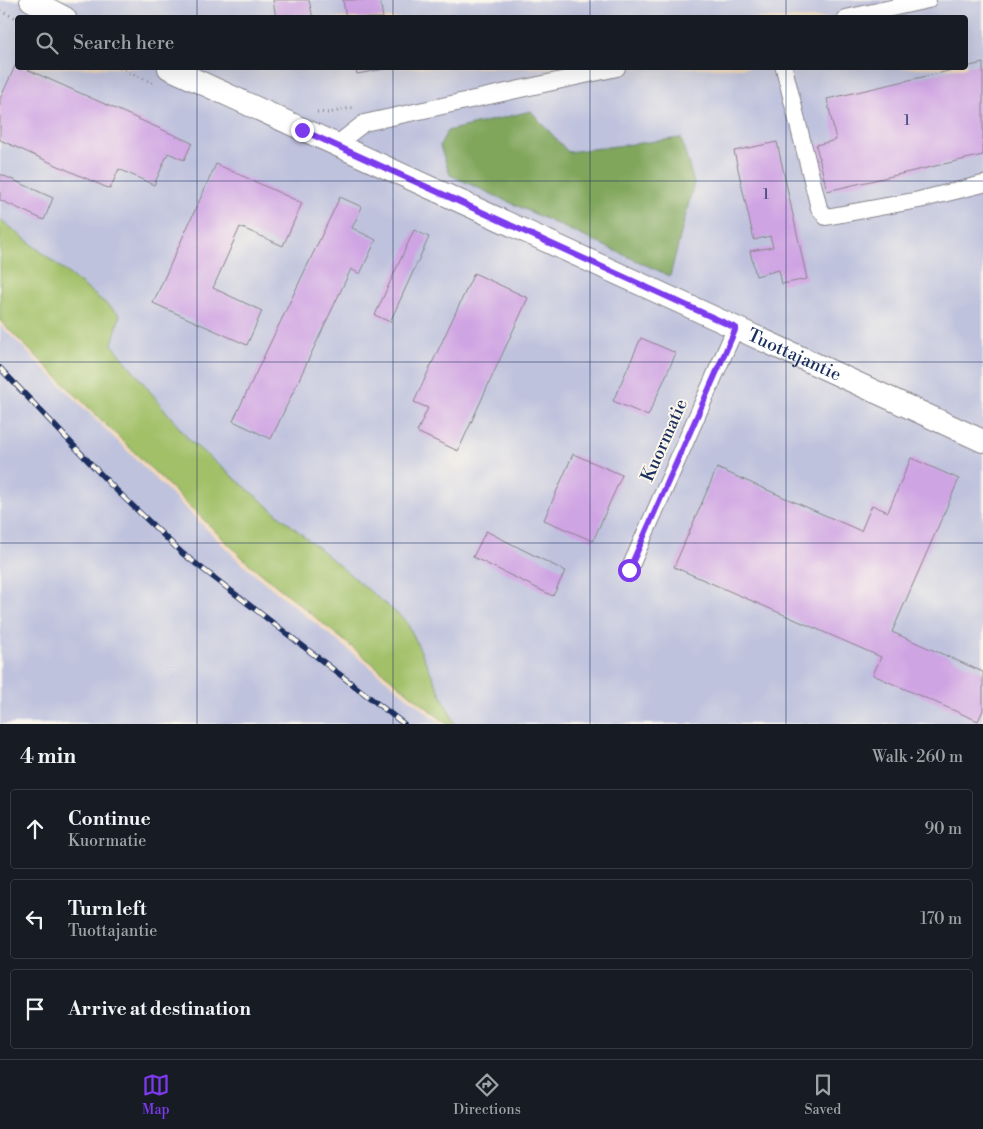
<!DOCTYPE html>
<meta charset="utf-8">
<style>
body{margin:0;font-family:"Libre Bodoni",serif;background:#20242c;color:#f1f3f6}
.stop{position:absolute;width:15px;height:15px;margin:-11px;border:4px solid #7c3aed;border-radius:50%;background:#fff}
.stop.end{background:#7c3aed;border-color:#fff;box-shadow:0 1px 5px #0008}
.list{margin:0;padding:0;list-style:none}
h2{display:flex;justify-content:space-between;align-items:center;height:65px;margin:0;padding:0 20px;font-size:21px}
h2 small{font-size:16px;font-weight:400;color:#9ea1a6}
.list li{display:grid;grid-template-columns:32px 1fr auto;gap:15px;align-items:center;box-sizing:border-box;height:80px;margin:0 10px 10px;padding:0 10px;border:1px solid #363941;border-radius:5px}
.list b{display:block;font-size:19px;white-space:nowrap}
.list p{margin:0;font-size:16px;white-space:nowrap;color:#9ea1a6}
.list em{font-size:16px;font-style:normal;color:#9ea1a6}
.icon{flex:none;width:28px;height:28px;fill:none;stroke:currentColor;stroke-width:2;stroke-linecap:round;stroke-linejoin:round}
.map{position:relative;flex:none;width:983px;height:724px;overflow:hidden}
.search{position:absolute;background:#171b24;box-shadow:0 5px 20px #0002;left:15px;right:15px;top:15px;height:55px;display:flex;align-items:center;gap:12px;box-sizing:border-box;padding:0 18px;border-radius:5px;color:#9ea1a6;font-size:19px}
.sheet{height:335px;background:#171b24}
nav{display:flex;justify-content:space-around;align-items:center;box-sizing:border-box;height:70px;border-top:1px solid #363941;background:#171b24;font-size:14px;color:#9ea1a6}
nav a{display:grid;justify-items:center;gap:2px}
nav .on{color:#7c3aed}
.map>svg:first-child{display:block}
</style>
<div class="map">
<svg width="983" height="724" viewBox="0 0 983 724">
<rect width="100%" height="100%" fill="#fbf7ec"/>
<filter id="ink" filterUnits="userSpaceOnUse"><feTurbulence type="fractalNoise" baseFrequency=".02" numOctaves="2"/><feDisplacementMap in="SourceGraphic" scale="10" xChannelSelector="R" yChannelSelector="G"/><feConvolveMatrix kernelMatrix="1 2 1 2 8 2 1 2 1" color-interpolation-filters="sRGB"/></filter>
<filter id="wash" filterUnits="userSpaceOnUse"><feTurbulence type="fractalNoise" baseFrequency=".0096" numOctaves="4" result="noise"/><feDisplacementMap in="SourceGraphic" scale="20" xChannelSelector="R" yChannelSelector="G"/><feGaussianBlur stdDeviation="1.12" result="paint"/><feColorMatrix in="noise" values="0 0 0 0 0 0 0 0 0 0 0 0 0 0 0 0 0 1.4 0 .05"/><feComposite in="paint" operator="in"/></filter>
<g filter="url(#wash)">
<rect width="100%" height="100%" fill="#f3daba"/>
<!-- industrial -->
<path fill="#bfc2dd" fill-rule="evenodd" d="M 0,0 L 983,0 L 983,724 L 447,724 L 246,561 L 0,321 ZM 18,18 L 966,18 L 966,68 L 18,68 Z
M 0,325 L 243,565 L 441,724 L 0,724 Z"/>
<!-- green -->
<path fill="#a1c068" stroke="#5e7863" d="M 0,219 L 120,315 L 112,344 L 190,441 L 407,622 L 455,724 L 447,724 L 246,561 L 0,321 Z"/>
<!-- forest -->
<path fill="#80a65c" stroke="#4e6a5d" d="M 531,111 L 568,152 L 681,138 L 694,183 L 670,276 L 450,175 L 440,146 L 447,131 Z"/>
<g id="blocks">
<!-- building -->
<path fill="#cfa4e3" d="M 273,0 L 309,0 L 313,18 L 276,18 Z
M 343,0 L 380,0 L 383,18 L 346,18 Z
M 983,63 L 983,155 L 827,191 L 816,145 L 836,140 L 827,99 Z
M 16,64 L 18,68 L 24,68 L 192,143 L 184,160 L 168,153 L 154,185 L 119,169 L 110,189 L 0,140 L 0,99 Z
M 355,68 L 390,68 L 357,74 Z
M 777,142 L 807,279 L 782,284 L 779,270 L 756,276 L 750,251 L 773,247 L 770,236 L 754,240 L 734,151 Z
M 216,164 L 302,203 L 283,246 L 240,227 L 213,288 L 262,311 L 247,345 L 153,303 Z
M 0,174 L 53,198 L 44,220 L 0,200 Z
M 340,197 L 362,207 L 352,228 L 376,240 L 360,274 L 351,269 L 271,439 L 233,421 Z
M 414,230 L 429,237 L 390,322 L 375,315 Z
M 474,273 L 528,298 L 458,451 L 417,432 L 428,408 L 414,402 Z
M 641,338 L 676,353 L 648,416 L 613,401 Z
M 573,454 L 622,475 L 593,541 L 544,520 Z
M 911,458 L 959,479 L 892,632 L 983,672 L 983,710 L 978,721 L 873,675 L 881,657 L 674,567 L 717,468 L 861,531 L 872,505 L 888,512 Z
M 486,531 L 565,571 L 553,596 L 473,557 Z"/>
</g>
</g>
<g filter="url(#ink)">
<use href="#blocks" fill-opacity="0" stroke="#87848c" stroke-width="1"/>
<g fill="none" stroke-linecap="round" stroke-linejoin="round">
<defs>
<path id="street" d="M 846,18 L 928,0
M 784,68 L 819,208 L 826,217 L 919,200 L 983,184
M 336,145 L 364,123 L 617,68
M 629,570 L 736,327"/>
<g id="secondary">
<path d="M 31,0 L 65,18"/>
<path id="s1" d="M 169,68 L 983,441"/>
</g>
</defs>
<!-- street casing -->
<use href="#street" stroke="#87848c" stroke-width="18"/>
<!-- secondary casing -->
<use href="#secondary" stroke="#87848c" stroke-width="24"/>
<!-- path -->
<path stroke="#87848c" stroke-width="3" stroke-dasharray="1 4" stroke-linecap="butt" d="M 0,11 L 18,19
M 120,68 L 155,84
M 317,112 L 329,113 L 355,107"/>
<!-- street -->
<use href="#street" stroke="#fff" stroke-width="16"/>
<!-- secondary -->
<use href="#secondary" stroke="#fff" stroke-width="22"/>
<defs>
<path id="rail" d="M 0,368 L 112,486 L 182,553 L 404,724"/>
</defs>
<!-- rail casing -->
<use href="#rail" stroke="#1b2f5e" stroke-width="5.5"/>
<!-- rail -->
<use href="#rail" stroke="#fbf7ec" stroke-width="4" stroke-dasharray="11" stroke-linecap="butt"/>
</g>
</g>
<g fill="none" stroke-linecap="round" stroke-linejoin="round" filter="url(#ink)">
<!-- route -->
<path stroke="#7c3aed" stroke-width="6" d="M 302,130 L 736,328 L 629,570"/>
</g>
<!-- grid -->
<path fill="none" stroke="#1b2f5e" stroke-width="1" stroke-opacity="0.55" d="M 197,0 L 197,18M 393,0 L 393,18M 590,0 L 590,18M 786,0 L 786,18M 197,68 L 197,724M 393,68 L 393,724M 590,68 L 590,724M 786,68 L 786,724M 0,181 L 983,181M 0,362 L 983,362M 0,543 L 983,543"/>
<g text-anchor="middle" stroke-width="4" stroke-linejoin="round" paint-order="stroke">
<!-- number labels -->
<g font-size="15" fill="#484c7f">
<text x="907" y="125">1</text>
<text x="766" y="199">1</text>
</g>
<!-- street labels -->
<g font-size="18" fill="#1b2f5e" stroke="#fbf7ec">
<text dy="6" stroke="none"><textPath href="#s1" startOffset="688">Tuottajantie</textPath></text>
<text transform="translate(664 440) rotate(-66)" y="6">Kuormatie</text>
</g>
</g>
</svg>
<div class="stop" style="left:629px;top:570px"></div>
<div class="stop end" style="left:302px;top:130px"></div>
<div class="search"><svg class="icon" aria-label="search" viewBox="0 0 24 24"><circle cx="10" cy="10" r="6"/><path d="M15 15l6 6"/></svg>Search here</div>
</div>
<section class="sheet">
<h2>4 min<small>Walk · 260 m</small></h2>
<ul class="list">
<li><svg class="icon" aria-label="ahead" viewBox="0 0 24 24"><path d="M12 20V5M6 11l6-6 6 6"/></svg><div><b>Continue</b><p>Kuormatie</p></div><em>90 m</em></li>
<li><svg class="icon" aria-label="left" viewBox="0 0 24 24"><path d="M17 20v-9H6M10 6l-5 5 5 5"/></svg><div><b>Turn left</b><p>Tuottajantie</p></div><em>170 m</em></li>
<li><svg class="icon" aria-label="arrive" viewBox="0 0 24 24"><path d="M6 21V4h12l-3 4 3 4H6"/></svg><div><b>Arrive at destination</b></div></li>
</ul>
</section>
<nav>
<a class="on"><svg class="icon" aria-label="map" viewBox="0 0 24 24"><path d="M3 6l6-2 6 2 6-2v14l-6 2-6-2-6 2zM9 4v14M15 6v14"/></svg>Map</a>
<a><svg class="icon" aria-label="directions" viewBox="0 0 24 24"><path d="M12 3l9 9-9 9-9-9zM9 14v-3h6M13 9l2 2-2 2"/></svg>Directions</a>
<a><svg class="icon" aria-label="saved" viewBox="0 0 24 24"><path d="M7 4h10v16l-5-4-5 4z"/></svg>Saved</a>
</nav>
